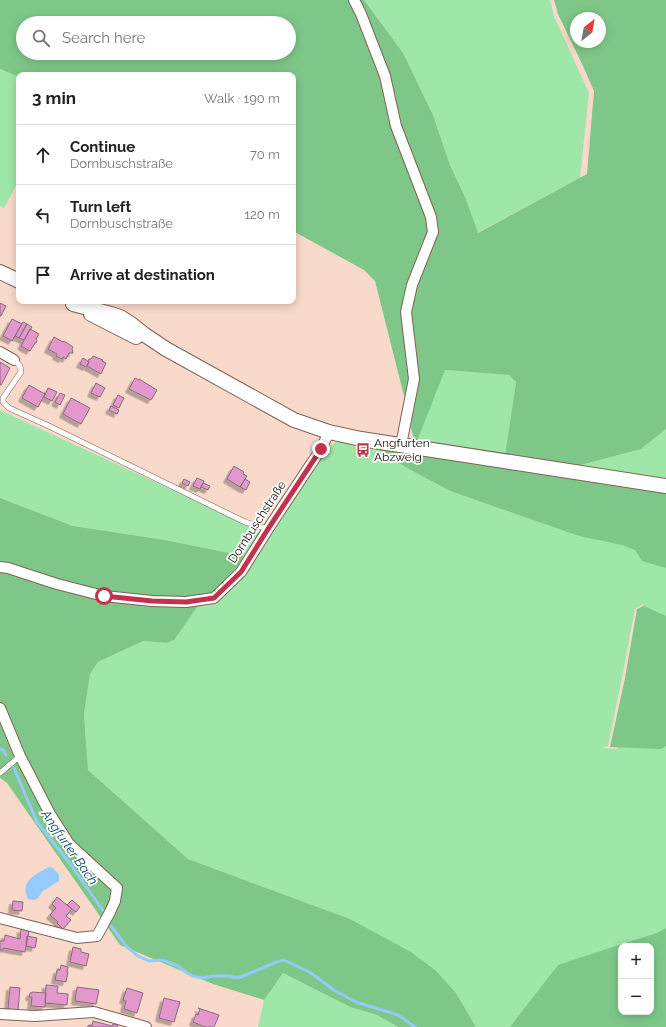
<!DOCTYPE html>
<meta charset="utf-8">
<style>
body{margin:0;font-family:Raleway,sans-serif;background:#f2f2f2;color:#202124}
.controls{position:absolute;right:12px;bottom:12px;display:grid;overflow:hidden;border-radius:8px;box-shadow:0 2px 10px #0003}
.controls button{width:36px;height:36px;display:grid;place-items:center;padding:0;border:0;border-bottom:1px solid #e0e0e0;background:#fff;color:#202124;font:20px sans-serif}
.compass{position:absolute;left:570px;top:12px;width:36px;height:36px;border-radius:50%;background:#fff;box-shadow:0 2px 10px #0003;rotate:31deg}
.stop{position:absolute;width:12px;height:12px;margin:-9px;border:3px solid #c3324a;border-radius:50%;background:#fff}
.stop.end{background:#c3324a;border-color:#fff;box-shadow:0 1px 4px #0008}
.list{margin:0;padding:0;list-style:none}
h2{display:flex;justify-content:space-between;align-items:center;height:52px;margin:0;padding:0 16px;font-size:17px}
h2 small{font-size:13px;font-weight:400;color:#757577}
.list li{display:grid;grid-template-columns:26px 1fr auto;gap:12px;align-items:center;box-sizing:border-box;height:60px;padding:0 16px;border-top:1px solid #e0e0e0}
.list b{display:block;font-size:15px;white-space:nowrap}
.list p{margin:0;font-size:13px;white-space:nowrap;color:#757577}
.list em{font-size:13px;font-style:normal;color:#757577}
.icon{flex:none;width:22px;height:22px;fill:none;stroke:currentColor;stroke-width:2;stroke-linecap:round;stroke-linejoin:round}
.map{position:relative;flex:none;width:666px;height:1027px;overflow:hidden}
.search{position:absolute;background:#fff;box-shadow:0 2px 10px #0003;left:16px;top:16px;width:280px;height:44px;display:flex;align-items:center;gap:10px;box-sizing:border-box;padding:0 14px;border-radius:22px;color:#757577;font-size:15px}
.panel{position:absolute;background:#fff;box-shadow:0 2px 10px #0003;left:16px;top:72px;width:280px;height:232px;border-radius:8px}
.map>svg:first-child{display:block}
</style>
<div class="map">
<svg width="666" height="1027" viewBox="0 0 666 1027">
<defs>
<filter id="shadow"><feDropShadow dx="-3.5" dy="3.5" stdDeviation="0" flood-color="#0004"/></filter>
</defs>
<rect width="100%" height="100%" fill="#f8d9ca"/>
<!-- green -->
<path fill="#9fe6a9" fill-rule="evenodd" d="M 364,0 L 550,0 L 554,16 L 589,93 L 580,178 L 477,233 L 466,199 L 450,165 L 433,115 L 403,53 Z
M 0,69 L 19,77 L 19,180 L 4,208 L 0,206 Z
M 444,370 L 509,375 L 516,382 L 505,455 L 417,441 Z
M 0,410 L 252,527 L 259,533 L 244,556 L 165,540 L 73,526 L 0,498 Z
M 666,429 L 666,480 L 577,466 L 641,449 Z
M 339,441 L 372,446 L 381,451 L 666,493 L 666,1027 L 535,996 L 510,1027 L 476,1027 L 456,993 L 350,919 L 188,859 L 88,770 L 84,714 L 90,674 L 98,662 L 143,641 L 165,643 L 174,640 L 198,606 L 223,596 L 238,582 L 322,454 L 329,446 ZM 399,463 L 571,533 L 450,491 L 407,468 ZM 643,604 L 617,749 L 601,748 L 608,746 L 622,678 L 635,609 ZM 621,946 L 651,946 L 651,1012 L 621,1012 Z
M 283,973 L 350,1007 L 377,1015 L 398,1027 L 258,1027 L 264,1000 Z"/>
<!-- forest -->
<path fill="#7ec789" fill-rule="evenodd" d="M 0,0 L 364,0 L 403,53 L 433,115 L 450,165 L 466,199 L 478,233 L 587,174 L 594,91 L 583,66 L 558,14 L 554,0 L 666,0 L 666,429 L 641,449 L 577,466 L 505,455 L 516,382 L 509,375 L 445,370 L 417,441 L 413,436 L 411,428 L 414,398 L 404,396 L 375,281 L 364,270 L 293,231 L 293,75 L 19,75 L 19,77 L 0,69 ZM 576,18 L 600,18 L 600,42 L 576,42 ZM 23,23 L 289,23 L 289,53 L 23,53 Z
M 375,448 L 666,490 L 666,568 L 642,561 L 635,550 L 622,545 L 579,536 L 450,491 L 407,468 Z
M 0,498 L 73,526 L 165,540 L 244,556 L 237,567 L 219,586 L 198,606 L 174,640 L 166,643 L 143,641 L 98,662 L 90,674 L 84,714 L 88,770 L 188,859 L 350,919 L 411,952 L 435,970 L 456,993 L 476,1027 L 398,1027 L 377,1015 L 350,1007 L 283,973 L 264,1000 L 213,984 L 120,945 L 7,783 L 0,778 Z
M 644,606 L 666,616 L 666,746 L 661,749 L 610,747 L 625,678 L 637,609 Z
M 666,928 L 666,1027 L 510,1027 L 558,965 L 622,944 L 657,933 ZM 621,946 L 651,946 L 651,1012 L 621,1012 Z"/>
<!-- water -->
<path fill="#92cbfc" d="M 49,867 L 53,868 L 59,875 L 59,881 L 43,891 L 37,899 L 34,900 L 28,899 C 19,881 36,874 49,867 Z"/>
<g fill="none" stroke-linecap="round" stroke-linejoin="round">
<!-- stream -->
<path stroke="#92cbfc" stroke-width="3" d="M 0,749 L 3,750 L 6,755
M 14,768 L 37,822 L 71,865 L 104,912
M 111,926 L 127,947 L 138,956 L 149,961 L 162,960 L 178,966 L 187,973 L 193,976 L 202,978 L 213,976 L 229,976 L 237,978 L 243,976 L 274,963 L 284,960 L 311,973 L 334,990 L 356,1002 L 398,1015 L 415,1027"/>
</g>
<!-- building -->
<path fill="#e497cc" stroke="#866c7d" filter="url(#shadow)" d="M 0,303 L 6,306 L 1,316 L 0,316 Z
M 12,319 L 22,324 L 12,341 L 3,336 Z
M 23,322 L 27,324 L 19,338 L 15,336 Z
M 27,324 L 32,327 L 24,340 L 19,338 Z
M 30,329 L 39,334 L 36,339 L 37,341 L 36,343 L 35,343 L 30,351 L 21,346 Z
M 54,337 L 63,342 L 64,341 L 73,347 L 72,349 L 73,353 L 69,353 L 66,359 L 63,357 L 62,359 L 56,356 L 57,354 L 48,349 Z
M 93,356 L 103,360 L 102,361 L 106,363 L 101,374 L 87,366 L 89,362 L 88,361 L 89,359 L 91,359 Z
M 83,358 L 89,362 L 86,367 L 80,364 Z
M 0,362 L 10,368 L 1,385 L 0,385 Z
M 135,378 L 139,380 L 139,379 L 157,390 L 151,400 L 129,389 Z
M 96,383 L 105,388 L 100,397 L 91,393 Z
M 29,385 L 45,394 L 38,407 L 22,398 Z
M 48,388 L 57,392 L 52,401 L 44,397 Z
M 60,393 L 65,395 L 60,405 L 55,402 Z
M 118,395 L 124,398 L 119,408 L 113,405 Z
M 71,398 L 90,408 L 81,424 L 63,414 Z
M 111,406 L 119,410 L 117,414 L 109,410 Z
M 234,466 L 244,472 L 243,474 L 247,476 L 240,487 L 227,479 Z
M 197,478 L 204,481 L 200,489 L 193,486 Z
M 184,479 L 190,482 L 188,486 L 182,483 Z
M 245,479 L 250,482 L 246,490 L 240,487 Z
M 203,483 L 210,486 L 208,490 L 201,487 Z
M 57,897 L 72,909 L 66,916 L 71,920 L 63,929 L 57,923 L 58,922 L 50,915 L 56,908 L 52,904 Z
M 72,900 L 80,907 L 76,912 L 67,905 Z
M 13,901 L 23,902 L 22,911 L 12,910 Z
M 21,929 L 29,931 L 25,952 L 3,948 L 3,950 L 0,950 L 0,941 L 4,941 L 5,935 L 20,939 Z
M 27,936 L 37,938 L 35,948 L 26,946 Z
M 73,947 L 81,949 L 81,952 L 89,954 L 86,966 L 70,962 Z
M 61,965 L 68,967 L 67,972 L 68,972 L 66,982 L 55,980 L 57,970 L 60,970 Z
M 46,985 L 58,986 L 57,993 L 68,994 L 67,1005 L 45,1003 Z
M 10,987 L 20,988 L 18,1010 L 8,1009 Z
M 77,987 L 99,990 L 96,1004 L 75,1001 Z
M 127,988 L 143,993 L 137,1013 L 124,1009 L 126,1001 L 123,1000 Z
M 32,992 L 46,993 L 45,1007 L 31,1006 L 32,997 L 29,997 L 30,993 L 32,993 Z
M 164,998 L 180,1002 L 174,1022 L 159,1018 Z
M 198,1008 L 219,1015 L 214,1027 L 205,1027 L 193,1022 L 196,1014 L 198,1015 L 200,1009 Z
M 93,1021 L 112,1026 L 113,1024 L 118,1025 L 117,1027 L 87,1027 L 89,1025 L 92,1026 Z"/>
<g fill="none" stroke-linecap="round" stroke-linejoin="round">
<defs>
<path id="service" d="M 14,360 C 19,363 21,366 21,372 L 3,398 L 3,402 L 9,408 L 51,427 L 245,522 L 268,529
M 0,773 L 20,756"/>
<path id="minor" d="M 354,0 L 361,14 L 385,76 L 396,126 L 431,217 L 433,232 L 412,285 L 406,312 L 414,379 L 401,445
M 0,352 L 14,360
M 0,567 L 8,568 L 57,584 L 104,596 L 152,601 L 186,602 L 214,598 L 241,572 L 268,529 L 321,449 L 329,432
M 0,708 L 20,756 L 50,814 L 69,844 L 117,888 L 115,901 L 110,912 L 97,936 L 77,938 L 0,918
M 0,1014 L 35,1016 L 94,1012 L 146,1027"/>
<path id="secondary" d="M 0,272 L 19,281
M 73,304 L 111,314 L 120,317 L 131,324 L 145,335 L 166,349 L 294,420 L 329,432 L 361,439 L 666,486
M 91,314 L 136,337"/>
</defs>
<!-- service casing -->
<use href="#service" stroke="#7e6356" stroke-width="6"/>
<!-- minor casing -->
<use href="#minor" stroke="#7e6356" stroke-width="12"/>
<!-- secondary casing -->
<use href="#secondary" stroke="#7e6356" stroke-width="16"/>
<!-- service -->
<use href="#service" stroke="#fff" stroke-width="5"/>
<!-- minor -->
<use href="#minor" stroke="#fff" stroke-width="10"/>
<!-- secondary -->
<use href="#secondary" stroke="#fff" stroke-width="14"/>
</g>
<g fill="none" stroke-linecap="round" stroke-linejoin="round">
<!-- route -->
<path stroke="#c3324a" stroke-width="5" d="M 104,596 L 152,601 L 186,602 L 214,598 L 241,572 L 268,529 L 321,449"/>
</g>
<!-- icons -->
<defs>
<symbol id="bus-bare" viewBox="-9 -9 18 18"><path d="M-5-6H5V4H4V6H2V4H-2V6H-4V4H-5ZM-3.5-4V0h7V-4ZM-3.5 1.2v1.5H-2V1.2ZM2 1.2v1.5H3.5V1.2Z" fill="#c3324a" stroke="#fff" stroke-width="2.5" paint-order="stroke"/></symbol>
</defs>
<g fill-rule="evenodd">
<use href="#bus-bare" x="353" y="440" width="20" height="20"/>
</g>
<g text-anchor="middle" stroke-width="3.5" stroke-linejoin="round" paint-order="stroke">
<!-- poi labels -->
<g font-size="12" fill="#170d08" stroke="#fff" text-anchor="start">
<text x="374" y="447">Angfurten<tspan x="374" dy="14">Abzweig</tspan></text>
</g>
<!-- street labels -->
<g font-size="12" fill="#170d08" stroke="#fff">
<text transform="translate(257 522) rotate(-57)" y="4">Dornbuschstraße</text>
</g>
<!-- water labels -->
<g font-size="13" font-style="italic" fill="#094269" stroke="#fff">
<text transform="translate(70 847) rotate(55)" y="5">Angfurter Bach</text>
</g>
</g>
</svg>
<div class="controls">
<button>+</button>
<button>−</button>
</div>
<svg class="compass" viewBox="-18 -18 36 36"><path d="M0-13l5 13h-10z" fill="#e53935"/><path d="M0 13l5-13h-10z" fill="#757577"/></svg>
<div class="stop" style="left:104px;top:596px"></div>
<div class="stop end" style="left:321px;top:449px"></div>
<div class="search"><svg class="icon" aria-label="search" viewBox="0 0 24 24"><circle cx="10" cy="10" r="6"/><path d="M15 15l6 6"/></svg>Search here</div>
<section class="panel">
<h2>3 min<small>Walk · 190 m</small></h2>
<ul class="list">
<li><svg class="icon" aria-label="ahead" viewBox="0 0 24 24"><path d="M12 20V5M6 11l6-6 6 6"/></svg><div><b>Continue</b><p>Dornbuschstraße</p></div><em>70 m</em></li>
<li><svg class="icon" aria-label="left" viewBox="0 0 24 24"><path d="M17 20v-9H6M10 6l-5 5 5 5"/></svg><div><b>Turn left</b><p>Dornbuschstraße</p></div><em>120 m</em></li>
<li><svg class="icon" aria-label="arrive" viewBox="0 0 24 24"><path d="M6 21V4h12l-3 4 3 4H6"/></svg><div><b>Arrive at destination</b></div></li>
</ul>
</section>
</div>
